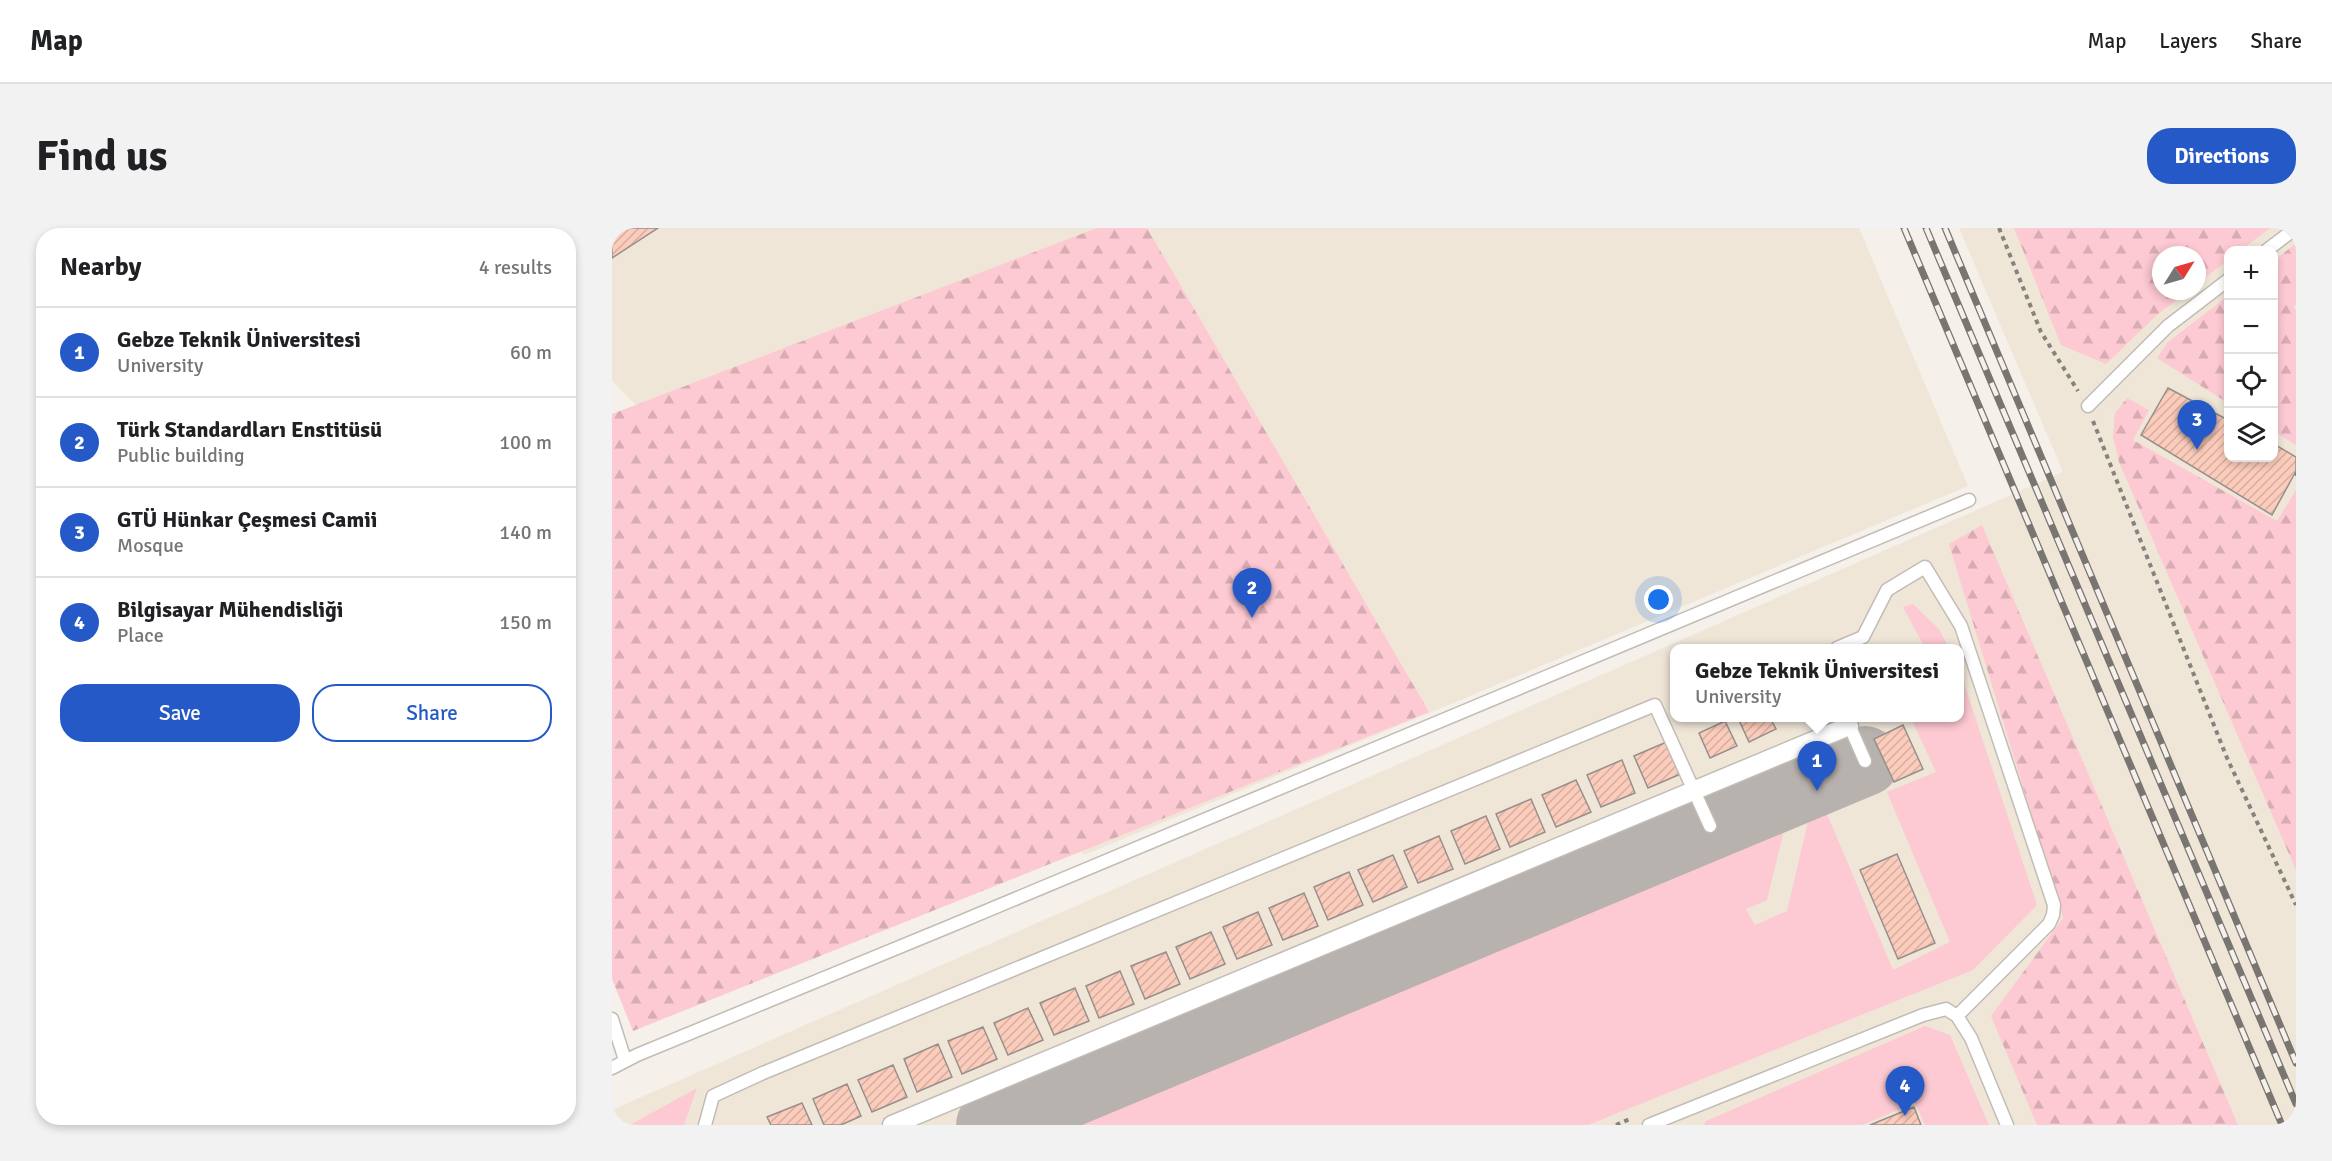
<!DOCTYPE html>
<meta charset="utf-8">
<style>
body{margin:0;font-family:Signika,sans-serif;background:#f2f2f2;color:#202124}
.controls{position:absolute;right:18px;top:18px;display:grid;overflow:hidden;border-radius:12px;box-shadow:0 3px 9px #0003}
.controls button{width:54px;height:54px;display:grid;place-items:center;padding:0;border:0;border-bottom:2px solid #e0e0e0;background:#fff;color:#202124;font:30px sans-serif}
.compass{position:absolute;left:1540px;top:18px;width:54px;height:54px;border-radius:50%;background:#fff;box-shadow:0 3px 9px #0003;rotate:53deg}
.you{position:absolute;left:1047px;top:372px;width:21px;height:21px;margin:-15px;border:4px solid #fff;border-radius:50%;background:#1a73e8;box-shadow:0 0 0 9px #1a73e833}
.badge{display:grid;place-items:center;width:39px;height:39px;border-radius:50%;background:#2559c7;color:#fff;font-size:20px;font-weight:700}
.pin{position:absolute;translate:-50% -50px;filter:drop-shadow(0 2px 3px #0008)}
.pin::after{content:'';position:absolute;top:32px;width:21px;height:18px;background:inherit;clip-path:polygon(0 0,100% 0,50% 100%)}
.popup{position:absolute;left:1058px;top:416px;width:294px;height:78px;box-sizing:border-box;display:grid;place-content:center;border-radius:12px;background:#fff;filter:drop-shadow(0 2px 4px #0005);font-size:20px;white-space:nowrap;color:#757577}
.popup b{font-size:22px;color:#202124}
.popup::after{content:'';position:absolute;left:50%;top:100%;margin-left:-12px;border:12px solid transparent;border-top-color:#fff}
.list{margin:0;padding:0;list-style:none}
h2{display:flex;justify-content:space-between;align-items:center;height:78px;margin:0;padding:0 24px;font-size:26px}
h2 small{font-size:20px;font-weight:400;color:#757577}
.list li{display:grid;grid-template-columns:39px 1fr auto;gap:18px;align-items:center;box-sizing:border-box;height:90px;padding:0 24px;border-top:2px solid #e0e0e0}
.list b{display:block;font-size:22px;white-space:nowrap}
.list p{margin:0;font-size:20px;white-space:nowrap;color:#757577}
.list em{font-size:20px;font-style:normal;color:#757577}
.actions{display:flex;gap:12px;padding:18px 24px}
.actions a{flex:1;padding:14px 0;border:2px solid #2559c7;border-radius:24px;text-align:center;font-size:21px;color:#2559c7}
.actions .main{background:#2559c7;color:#fff}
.icon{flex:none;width:33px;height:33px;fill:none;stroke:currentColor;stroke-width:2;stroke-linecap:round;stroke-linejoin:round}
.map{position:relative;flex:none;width:1684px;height:897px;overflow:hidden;border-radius:24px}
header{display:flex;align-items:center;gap:36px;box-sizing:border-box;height:84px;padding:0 30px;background:#fff;border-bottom:2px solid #e0e0e0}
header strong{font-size:28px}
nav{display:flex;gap:33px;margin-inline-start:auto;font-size:21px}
.intro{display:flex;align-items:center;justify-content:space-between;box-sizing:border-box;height:144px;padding:0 36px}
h1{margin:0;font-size:42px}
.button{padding:15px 27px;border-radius:24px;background:#2559c7;color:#fff;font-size:21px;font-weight:700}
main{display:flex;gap:36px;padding:0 36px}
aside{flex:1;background:#fff;border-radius:24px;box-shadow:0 3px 9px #0003}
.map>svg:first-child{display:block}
</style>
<header>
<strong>Map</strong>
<nav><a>Map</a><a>Layers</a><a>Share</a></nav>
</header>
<div class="intro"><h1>Find us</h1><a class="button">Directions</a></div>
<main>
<aside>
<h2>Nearby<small>4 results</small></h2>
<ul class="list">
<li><span class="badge">1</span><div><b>Gebze Teknik Üniversitesi</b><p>University</p></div><em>60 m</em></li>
<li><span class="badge">2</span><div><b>Türk Standardları Enstitüsü</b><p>Public building</p></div><em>100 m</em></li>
<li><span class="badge">3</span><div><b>GTÜ Hünkar Çeşmesi Camii</b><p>Mosque</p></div><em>140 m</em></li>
<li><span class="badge">4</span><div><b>Bilgisayar Mühendisliği</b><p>Place</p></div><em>150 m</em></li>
</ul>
<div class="actions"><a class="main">Save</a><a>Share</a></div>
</aside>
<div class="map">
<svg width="1684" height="897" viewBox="0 0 1684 897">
<defs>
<pattern id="forest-firs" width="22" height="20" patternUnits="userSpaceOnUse" patternTransform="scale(1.5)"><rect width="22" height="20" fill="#fdc9d2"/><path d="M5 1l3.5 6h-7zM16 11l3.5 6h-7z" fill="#d8acb3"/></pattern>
<pattern id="building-hatch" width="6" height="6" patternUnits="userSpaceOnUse" patternTransform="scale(1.5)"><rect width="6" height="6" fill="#fbccbb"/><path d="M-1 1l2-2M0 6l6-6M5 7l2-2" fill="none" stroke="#d6aea0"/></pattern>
</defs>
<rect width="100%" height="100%" fill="#f6f0ea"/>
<!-- built -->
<path fill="#efe6d8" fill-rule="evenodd" d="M 0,0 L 1247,0 L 1356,258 L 827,481 L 472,627 L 0,153 Z
M 1347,0 L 1684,0 L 1684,897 L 0,897 L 0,882 L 1451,244 ZM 1616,22 L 1662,22 L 1662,230 L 1616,230 ZM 1549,27 L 1585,27 L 1585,63 L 1549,63 ZM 1062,420 L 1348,420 L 1348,490 L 1062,490 Z"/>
<!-- green -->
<path fill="#fdc9d2" d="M 1301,376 L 1327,401 L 1337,420 L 1313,420 L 1291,379 Z
M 1348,443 L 1425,677 L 1361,742 L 976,897 L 459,897 L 1174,594 L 1155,672 L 1134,681 L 1143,697 L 1175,683 L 1198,585 L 1212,579 L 1281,742 L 1338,714 L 1275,564 L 1324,544 L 1299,490 L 1348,490 Z
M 1313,798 L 1338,807 L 1377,897 L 1313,897 L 1303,875 L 1250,897 L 1092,897 L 1094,893 Z
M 85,860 L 72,897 L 18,897 Z"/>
<!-- forest -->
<path fill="url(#forest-firs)" d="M 485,0 L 535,0 L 817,484 L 21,803 L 0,751 L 0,186 Z
M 1402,0 L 1658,0 L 1629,22 L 1616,22 L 1616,32 L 1585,56 L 1585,27 L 1549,27 L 1549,63 L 1576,63 L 1545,87 L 1494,136 L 1449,117 Z
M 1684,15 L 1684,76 L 1681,79 L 1684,82 L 1684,217 L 1662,203 L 1662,33 Z
M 1616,68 L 1616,175 L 1545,130 L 1556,114 Z
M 1515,170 L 1537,182 L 1521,212 L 1665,293 L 1684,262 L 1684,642 L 1507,234 L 1501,209 L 1503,185 Z
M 1370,297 L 1626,897 L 1425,897 L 1379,788 L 1451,690 L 1337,316 Z"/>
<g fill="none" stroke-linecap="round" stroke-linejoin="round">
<!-- taxiway -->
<path stroke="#b8b2ae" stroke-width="70" d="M 379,897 L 1253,533"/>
</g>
<!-- building -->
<path fill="url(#building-hatch)" stroke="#978f8c" stroke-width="1.5" d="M 0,0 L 46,0 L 0,30 Z
M 1556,160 L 1616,192 L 1616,230 L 1662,230 L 1662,216 L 1684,229 L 1684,243 L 1660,287 L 1529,207 Z
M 1126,490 L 1158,490 L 1164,501 L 1137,514 Z
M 1113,493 L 1125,518 L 1098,530 L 1087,505 Z
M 1291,497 L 1311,541 L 1282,554 L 1262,511 Z
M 1057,513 L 1071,545 L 1036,560 L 1022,528 Z
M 1010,532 L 1023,565 L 989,579 L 975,547 Z
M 964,552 L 979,584 L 944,599 L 930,567 Z
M 919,571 L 933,604 L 898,619 L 884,586 Z
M 874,588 L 888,621 L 853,636 L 839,603 Z
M 827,608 L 841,641 L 806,655 L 792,623 Z
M 1285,626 L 1323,715 L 1286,731 L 1248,642 Z
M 781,627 L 795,659 L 761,674 L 746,642 Z
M 737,644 L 751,677 L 716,692 L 702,659 Z
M 692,665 L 706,698 L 671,712 L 657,680 Z
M 646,684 L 660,717 L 625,731 L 611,699 Z
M 599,704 L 613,736 L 578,751 L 564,719 Z
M 554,724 L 568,756 L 533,771 L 519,738 Z
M 508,743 L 522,776 L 487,790 L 474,758 Z
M 463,760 L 477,793 L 442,807 L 428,775 Z
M 416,780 L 431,812 L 396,827 L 382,795 Z
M 371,799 L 385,831 L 350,846 L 336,813 Z
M 326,816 L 340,849 L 305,864 L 292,831 Z
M 281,837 L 295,869 L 260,884 L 246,852 Z
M 235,856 L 249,888 L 229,897 L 212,897 L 201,871 Z
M 190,875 L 200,897 L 159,897 L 155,889 Z
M 1302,879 L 1309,897 L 1258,897 Z"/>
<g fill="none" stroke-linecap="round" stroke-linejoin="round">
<defs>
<path id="service" d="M 1655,22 L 1684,0
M 1476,178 L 1556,98 L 1616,52
M 1225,420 L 1251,409 L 1275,362 L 1313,339 L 1349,398 L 1442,677 L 1441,687 L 1437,696 L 1345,788
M 1234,490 L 1253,533
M 0,791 L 13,832
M 0,840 L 25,827 L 336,699 L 1357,272
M 93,897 L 101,868 L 151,845 L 1043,477 L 1098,598
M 1037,897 L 1311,787 L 1334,781 L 1345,788 L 1359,810 L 1395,897"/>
<path id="pedestrian" d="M 280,897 L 1237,498"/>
</defs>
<!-- service casing -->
<use href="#service" stroke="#c1bcb6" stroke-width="15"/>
<!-- pedestrian casing -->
<use href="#pedestrian" stroke="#c1bcb6" stroke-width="21"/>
<!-- path -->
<path stroke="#86827e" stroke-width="4" stroke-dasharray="4.5 4.5" stroke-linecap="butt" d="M 1387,0 L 1429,104 L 1466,163
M 1481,193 L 1615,530 L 1684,677
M 1683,246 L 1684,246
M 1004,897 L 1020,890"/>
<!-- service -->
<use href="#service" stroke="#fff" stroke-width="12"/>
<!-- pedestrian -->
<use href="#pedestrian" stroke="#fff" stroke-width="18"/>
<defs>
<path id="rail" d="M 1292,0 L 1670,897
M 1314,0 L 1684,876
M 1333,0 L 1684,835"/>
</defs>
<!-- rail casing -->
<use href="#rail" stroke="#797571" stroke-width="7"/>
<!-- rail -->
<use href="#rail" stroke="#f6f0ea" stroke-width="4.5" stroke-dasharray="14" stroke-linecap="butt"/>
</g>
</svg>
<div class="controls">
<button>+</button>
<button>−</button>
<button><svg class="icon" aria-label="locate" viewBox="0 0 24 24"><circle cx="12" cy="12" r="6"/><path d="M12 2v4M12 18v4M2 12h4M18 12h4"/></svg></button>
<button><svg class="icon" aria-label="layers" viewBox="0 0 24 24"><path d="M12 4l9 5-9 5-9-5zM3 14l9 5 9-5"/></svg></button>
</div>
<svg class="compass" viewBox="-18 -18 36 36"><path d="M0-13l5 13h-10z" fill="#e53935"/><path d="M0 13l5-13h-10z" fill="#757577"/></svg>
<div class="you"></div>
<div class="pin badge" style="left:1205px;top:563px">1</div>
<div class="popup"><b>Gebze Teknik Üniversitesi</b>University</div>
<div class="pin badge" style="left:640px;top:390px">2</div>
<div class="pin badge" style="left:1585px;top:222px">3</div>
<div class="pin badge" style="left:1293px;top:888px">4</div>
</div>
</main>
